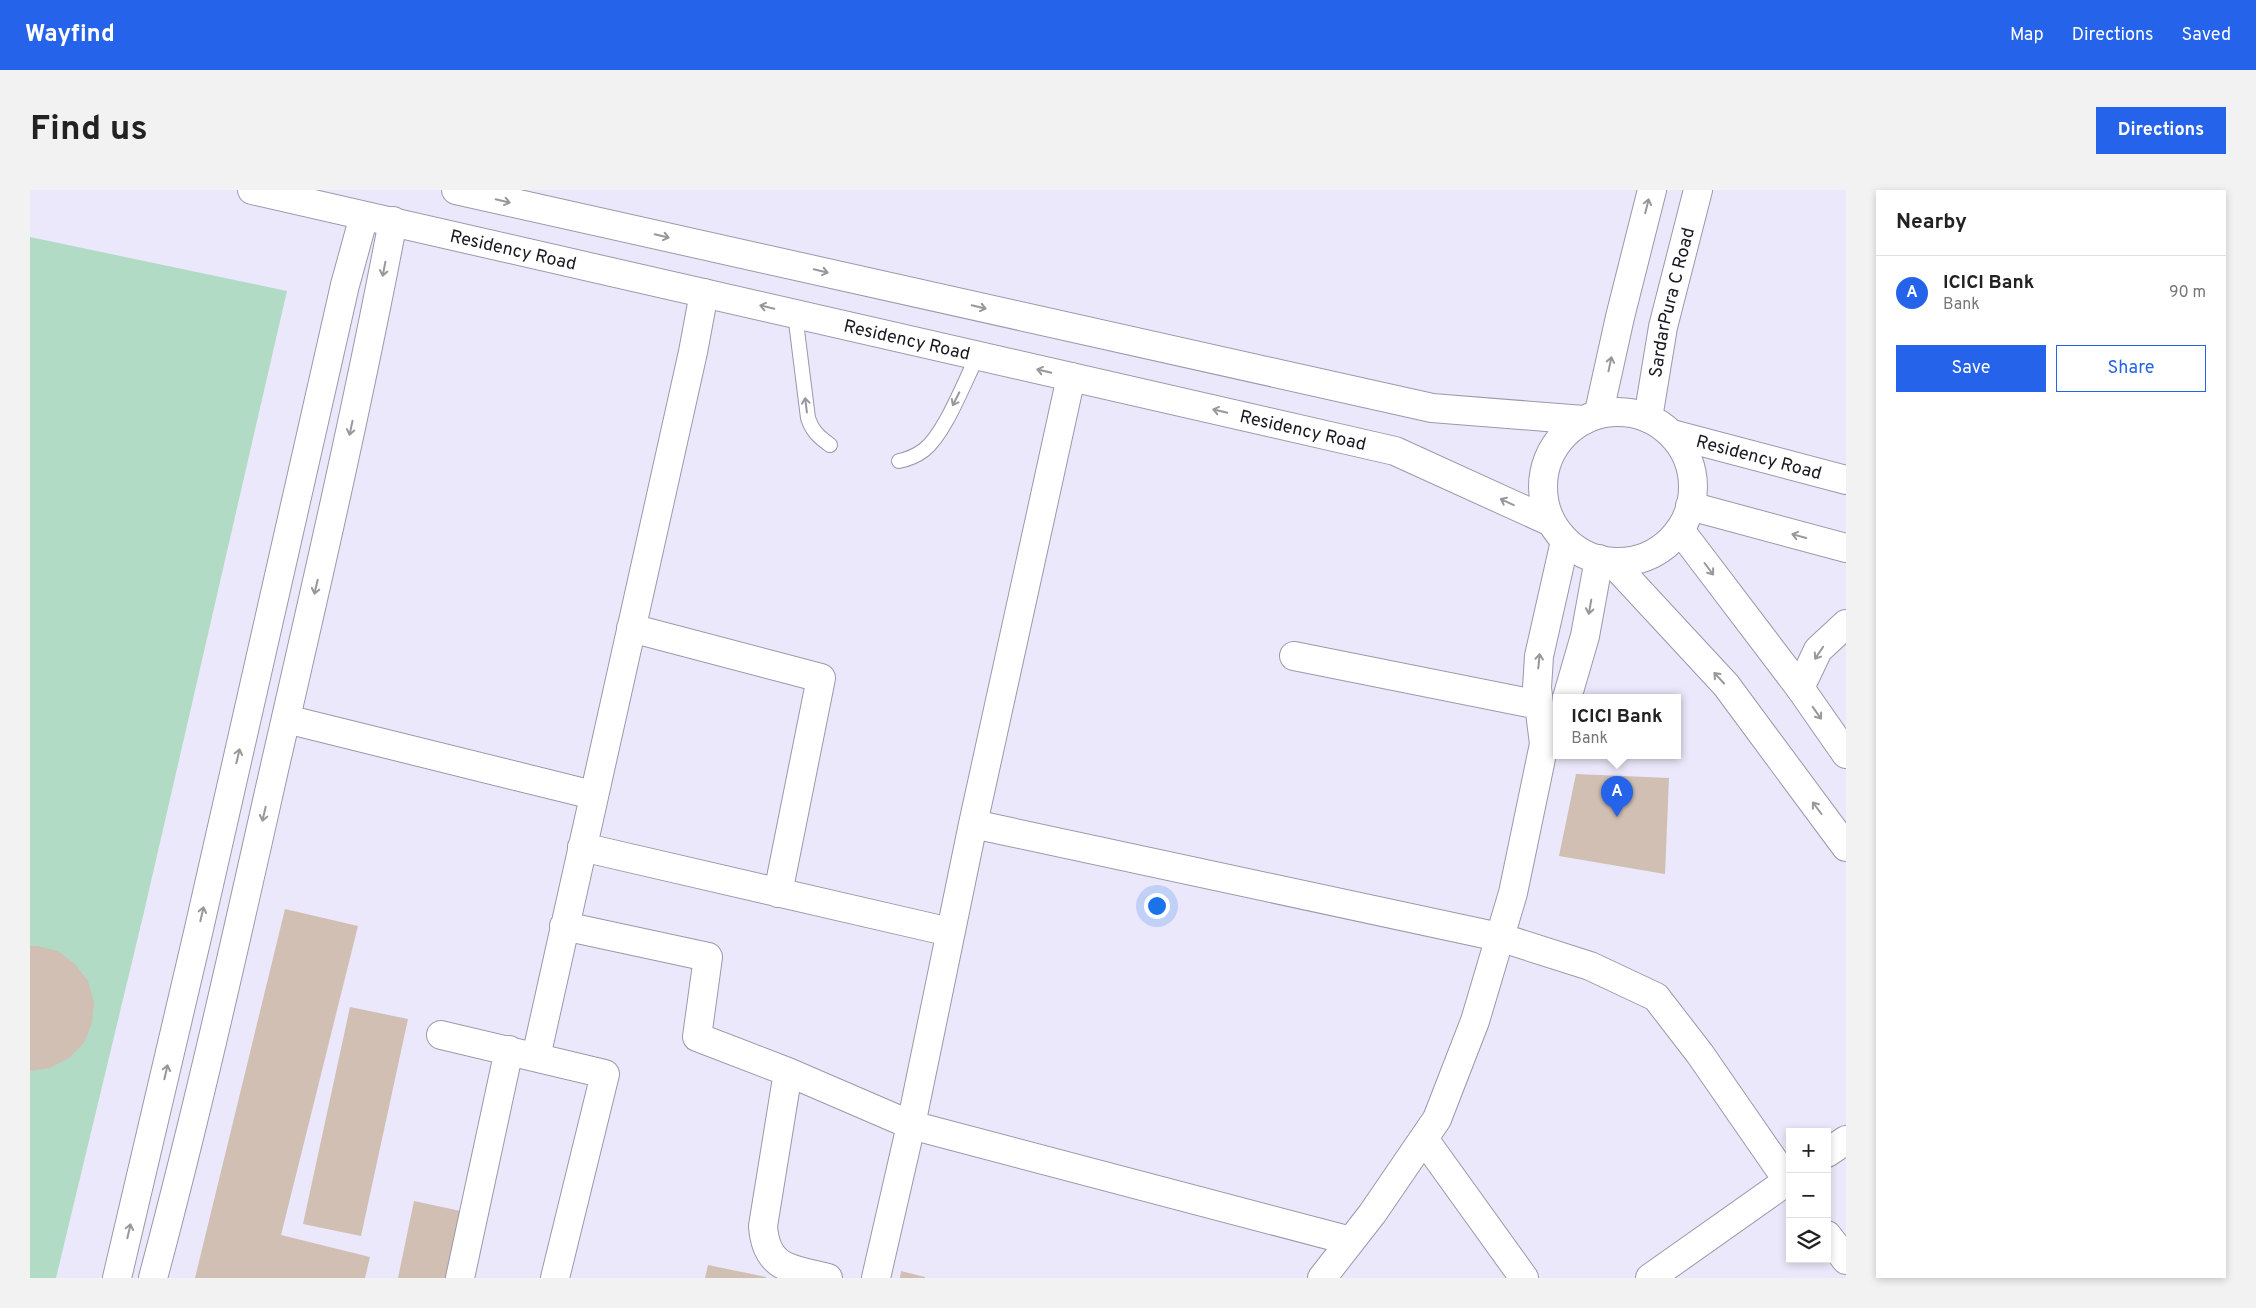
<!DOCTYPE html>
<meta charset="utf-8">
<style>
body{margin:0;font-family:Overpass,sans-serif;background:#f2f2f2;color:#222}
.controls{position:absolute;right:15px;bottom:15px;display:grid;overflow:hidden;border-radius:0px;box-shadow:0 2px 8px #0003}
.controls button{width:45px;height:45px;display:grid;place-items:center;padding:0;border:0;border-bottom:1px solid #e0e0e0;background:#fff;color:#222;font:25px sans-serif}
.you{position:absolute;left:1126px;top:715px;width:18px;height:18px;margin:-12px;border:4px solid #fff;border-radius:50%;background:#1a73e8;box-shadow:0 0 0 8px #1a73e833}
.badge{display:grid;place-items:center;width:32px;height:32px;border-radius:50%;background:#2563eb;color:#fff;font-size:16px;font-weight:700}
.pin{position:absolute;translate:-50% -41px;filter:drop-shadow(0 1px 2px #0008)}
.pin::after{content:'';position:absolute;top:26px;width:18px;height:15px;background:inherit;clip-path:polygon(0 0,100% 0,50% 100%)}
.popup{position:absolute;left:1523px;top:504px;width:128px;height:65px;box-sizing:border-box;display:grid;place-content:center;border-radius:0px;background:#fff;filter:drop-shadow(0 1px 4px #0005);font-size:16px;white-space:nowrap;color:#767676}
.popup b{font-size:19px;color:#222}
.popup::after{content:'';position:absolute;left:50%;top:100%;margin-left:-10px;border:10px solid transparent;border-top-color:#fff}
.list{margin:0;padding:0;list-style:none}
h2{display:flex;justify-content:space-between;align-items:center;height:65px;margin:0;padding:0 20px;font-size:21px}
h2 small{font-size:16px;font-weight:400;color:#767676}
.list li{display:grid;grid-template-columns:32px 1fr auto;gap:15px;align-items:center;box-sizing:border-box;height:75px;padding:0 20px;border-top:1px solid #e0e0e0}
.list b{display:block;font-size:19px;white-space:nowrap}
.list p{margin:0;font-size:16px;white-space:nowrap;color:#767676}
.list em{font-size:16px;font-style:normal;color:#767676}
.actions{display:flex;gap:10px;padding:15px 20px}
.actions a{flex:1;padding:11px 0;border:1px solid #2563eb;border-radius:0px;text-align:center;font-size:18px;color:#2563eb}
.actions .main{background:#2563eb;color:#fff}
.icon{flex:none;width:28px;height:28px;fill:none;stroke:currentColor;stroke-width:2;stroke-linecap:round;stroke-linejoin:round}
.map{position:relative;flex:none;width:1816px;height:1088px;overflow:hidden;border-radius:0px}
header{display:flex;align-items:center;gap:30px;box-sizing:border-box;height:70px;padding:0 25px;background:#2563eb;color:#fff}
header strong{font-size:24px}
nav{display:flex;gap:28px;margin-inline-start:auto;font-size:18px}
.intro{display:flex;align-items:center;justify-content:space-between;box-sizing:border-box;height:120px;padding:0 30px}
h1{margin:0;font-size:35px}
.button{padding:12px 22px;border-radius:0px;background:#2563eb;color:#fff;font-size:18px;font-weight:700}
main{display:flex;gap:30px;padding:0 30px}
aside{flex:1;background:#fff;border-radius:0px;box-shadow:0 2px 8px #0003}
.map>svg:first-child{display:block}
</style>
<header>
<strong>Wayfind</strong>
<nav><a>Map</a><a>Directions</a><a>Saved</a></nav>
</header>
<div class="intro"><h1>Find us</h1><a class="button">Directions</a></div>
<main>
<div class="map">
<svg width="1816" height="1088" viewBox="0 0 1816 1088">
<rect width="100%" height="100%" fill="#ebe8fb"/>
<!-- green -->
<path fill="#b2dbc6" d="M 0,47 L 257,101 L 114,722 L 26,1088 L 0,1088 Z"/>
<!-- building -->
<path fill="#d0bfb2" d="M 1546,584 L 1639,588 L 1635,684 L 1529,666 Z
M 255,719 L 328,736 L 251,1045 L 340,1067 L 335,1088 L 165,1088 Z
M 0,756 L 7,756 L 28,761 L 45,774 L 58,791 L 64,812 L 62,833 L 54,853 L 39,868 L 20,878 L 0,881 Z
M 320,817 L 378,829 L 331,1046 L 273,1034 Z
M 384,1011 L 440,1023 L 427,1088 L 368,1088 Z
M 678,1075 L 736,1087 L 736,1088 L 675,1088 Z
M 871,1081 L 895,1087 L 895,1088 L 870,1088 Z"/>
<g fill="none" stroke-linecap="round" stroke-linejoin="round">
<defs>
<path id="service" d="M 765,124 L 778,228 C 782,241 789,247 800,255
M 869,271 C 879,269 886,266 894,260 C 915,244 935,190 948,165"/>
<path id="minor" d="M 601,438 L 791,488 L 748,703
M 1264,466 L 1509,515
M 1537,508 L 1555,446 L 1569,369
M 256,529 L 563,605
M 943,634 L 1469,747 L 1560,776 L 1626,807 L 1670,864 L 1760,994
M 552,657 L 920,742
M 534,736 L 678,767 L 667,847 L 758,882
M 411,845 L 575,884 L 525,1088
M 506,867 L 663,162 L 674,103
M 1394,949 L 1494,1088
M 1797,963 L 1816,950
M 1797,1045 L 1816,1070
M 430,1088 L 479,860
M 798,1088 C 763,1079 736,1080 733,1036 L 758,882 L 881,935 L 1321,1051
M 846,1088 L 881,935 L 943,634 L 1041,187
M 1292,1088 L 1342,1024 L 1407,929 L 1445,831 L 1483,703 L 1514,554 L 1507,498 L 1509,466 L 1535,351
M 1620,1088 L 1760,989"/>
<g id="tertiary">
<path d="M 1569,222 L 1590,127 L 1622,0"/>
<path id="s1" d="M 1618,228 L 1633,137 L 1668,0"/>
<path d="M 1650,340 L 1770,498 L 1816,564"/>
<path d="M 1582,372 L 1696,495 L 1816,657"/>
<path d="M 1770,498 L 1788,460 L 1816,434"/>
<path d="M 87,1088 L 168,743 L 315,95 L 334,26"/>
<path d="M 123,1088 C 168,920 206,749 244,580 C 286,397 328,215 363,31"/>
</g>
<g id="secondary">
<path id="s2" d="M 222,0 L 1365,261 L 1521,332"/>
<path d="M 426,0 L 1402,218 L 1554,230"/>
<circle cx="1588" cy="297" r="75"/>
<path id="s3" d="M 1642,244 L 1816,290"/>
<path d="M 1660,316 L 1816,358"/>
</g>
</defs>
<!-- service casing -->
<use href="#service" stroke="#9b98aa" stroke-width="16"/>
<!-- minor casing -->
<use href="#minor" stroke="#9b98aa" stroke-width="30"/>
<!-- tertiary casing -->
<use href="#tertiary" stroke="#9b98aa" stroke-width="30"/>
<!-- secondary casing -->
<use href="#secondary" stroke="#9b98aa" stroke-width="30"/>
<!-- service -->
<use href="#service" stroke="#fff" stroke-width="14"/>
<!-- minor -->
<use href="#minor" stroke="#fff" stroke-width="28"/>
<!-- tertiary -->
<use href="#tertiary" stroke="#fff" stroke-width="28"/>
<!-- secondary -->
<use href="#secondary" stroke="#fff" stroke-width="28"/>
</g>
<!-- one-way arrows -->
<defs><path id="oneway-shaft" d="M-6 0H5M1.5-3L5.5 0L1.5 3" fill="none" stroke-width="1.6" stroke-linecap="round" stroke-linejoin="round" transform="scale(1.25)"/></defs>
<g stroke="#98979a">
<use href="#oneway-shaft" transform="translate(473 11) rotate(13)"/>
<use href="#oneway-shaft" transform="translate(1617 16) rotate(-76)"/>
<use href="#oneway-shaft" transform="translate(632 46) rotate(13)"/>
<use href="#oneway-shaft" transform="translate(354 79) rotate(101)"/>
<use href="#oneway-shaft" transform="translate(791 81) rotate(13)"/>
<use href="#oneway-shaft" transform="translate(737 117) rotate(-167)"/>
<use href="#oneway-shaft" transform="translate(949 117) rotate(13)"/>
<use href="#oneway-shaft" transform="translate(1580 174) rotate(-78)"/>
<use href="#oneway-shaft" transform="translate(1014 181) rotate(-167)"/>
<use href="#oneway-shaft" transform="translate(926 209) rotate(117)"/>
<use href="#oneway-shaft" transform="translate(776 215) rotate(-97)"/>
<use href="#oneway-shaft" transform="translate(1190 221) rotate(-167)"/>
<use href="#oneway-shaft" transform="translate(321 238) rotate(102)"/>
<use href="#oneway-shaft" transform="translate(1477 312) rotate(-155)"/>
<use href="#oneway-shaft" transform="translate(1769 346) rotate(-165)"/>
<use href="#oneway-shaft" transform="translate(1679 379) rotate(53)"/>
<use href="#oneway-shaft" transform="translate(286 397) rotate(103)"/>
<use href="#oneway-shaft" transform="translate(1560 417) rotate(100)"/>
<use href="#oneway-shaft" transform="translate(1789 463) rotate(124)"/>
<use href="#oneway-shaft" transform="translate(1509 471) rotate(-84)"/>
<use href="#oneway-shaft" transform="translate(1689 488) rotate(-133)"/>
<use href="#oneway-shaft" transform="translate(1787 523) rotate(55)"/>
<use href="#oneway-shaft" transform="translate(208 566) rotate(-77)"/>
<use href="#oneway-shaft" transform="translate(1787 618) rotate(-127)"/>
<use href="#oneway-shaft" transform="translate(234 624) rotate(103)"/>
<use href="#oneway-shaft" transform="translate(172 724) rotate(-77)"/>
<use href="#oneway-shaft" transform="translate(136 882) rotate(-77)"/>
<use href="#oneway-shaft" transform="translate(99 1041) rotate(-77)"/>
</g>
<g text-anchor="middle" stroke-width="5" stroke-linejoin="round" paint-order="stroke">
<!-- street labels -->
<g font-size="18" fill="#19181f" stroke="#fff">
<text dy="6" stroke="none"><textPath href="#s2" startOffset="268">Residency Road</textPath></text>
<text dy="6" stroke="none"><textPath href="#s1" startOffset="118">SardarPura C Road</textPath></text>
<text dy="6" stroke="none"><textPath href="#s2" startOffset="672">Residency Road</textPath></text>
<text dy="6" stroke="none"><textPath href="#s2" startOffset="1078">Residency Road</textPath></text>
<text dy="6" stroke="none"><textPath href="#s3" startOffset="90">Residency Road</textPath></text>
</g>
</g>
</svg>
<div class="controls">
<button>+</button>
<button>−</button>
<button><svg class="icon" aria-label="layers" viewBox="0 0 24 24"><path d="M12 4l9 5-9 5-9-5zM3 14l9 5 9-5"/></svg></button>
</div>
<div class="you"></div>
<div class="pin badge" style="left:1587px;top:627px">A</div>
<div class="popup"><b>ICICI Bank</b>Bank</div>
</div>
<aside>
<h2>Nearby<small></small></h2>
<ul class="list">
<li><span class="badge">A</span><div><b>ICICI Bank</b><p>Bank</p></div><em>90 m</em></li>
</ul>
<div class="actions"><a class="main">Save</a><a>Share</a></div>
</aside>
</main>
